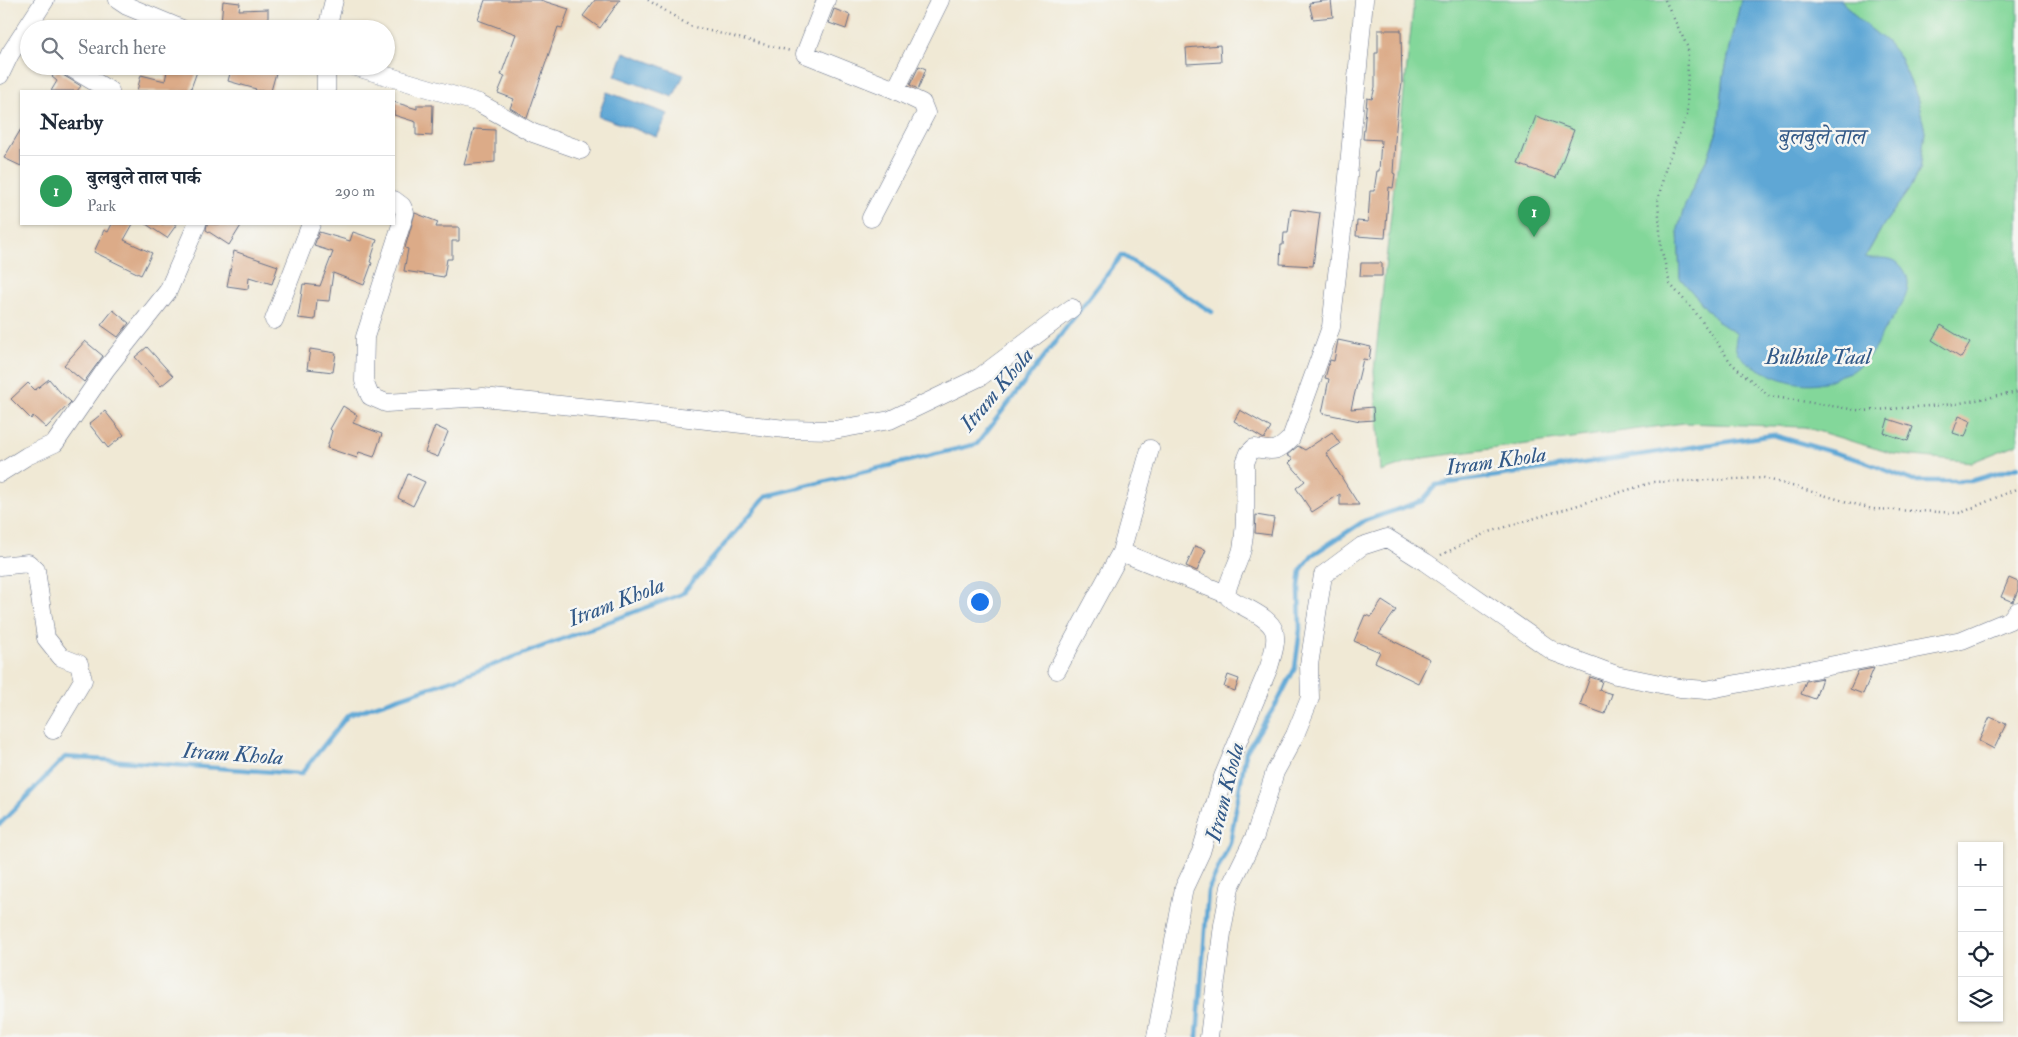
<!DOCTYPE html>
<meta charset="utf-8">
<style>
body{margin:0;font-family:"IM FELL Double Pica","Noto Serif Devanagari",serif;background:#f6f6f7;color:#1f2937}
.controls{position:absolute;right:15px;bottom:15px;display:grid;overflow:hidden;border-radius:0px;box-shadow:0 1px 4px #0004}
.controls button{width:45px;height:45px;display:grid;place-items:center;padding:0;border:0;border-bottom:1px solid #e0e1e3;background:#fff;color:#1f2937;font:25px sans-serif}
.you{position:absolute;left:979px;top:601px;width:18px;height:18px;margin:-12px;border:4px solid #fff;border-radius:50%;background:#1a73e8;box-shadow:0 0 0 8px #1a73e833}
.badge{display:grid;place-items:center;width:32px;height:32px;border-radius:50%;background:#0f766e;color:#fff;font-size:16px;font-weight:700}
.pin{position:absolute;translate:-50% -41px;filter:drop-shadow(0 1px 2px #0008)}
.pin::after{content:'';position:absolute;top:26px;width:18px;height:15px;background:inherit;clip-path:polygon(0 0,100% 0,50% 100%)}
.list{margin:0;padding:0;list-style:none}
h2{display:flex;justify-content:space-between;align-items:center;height:65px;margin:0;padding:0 20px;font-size:21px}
h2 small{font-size:16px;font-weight:400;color:#747a83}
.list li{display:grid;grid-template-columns:32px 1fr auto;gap:15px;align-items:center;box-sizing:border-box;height:70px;padding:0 20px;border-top:1px solid #e0e1e3}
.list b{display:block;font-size:19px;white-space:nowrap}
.list p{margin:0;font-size:16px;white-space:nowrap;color:#747a83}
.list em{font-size:16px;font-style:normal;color:#747a83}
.icon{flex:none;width:28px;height:28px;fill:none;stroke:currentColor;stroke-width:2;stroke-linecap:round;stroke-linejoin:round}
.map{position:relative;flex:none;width:2018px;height:1037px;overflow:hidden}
.search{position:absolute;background:#fff;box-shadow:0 1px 4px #0004;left:20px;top:20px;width:375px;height:55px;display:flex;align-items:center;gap:12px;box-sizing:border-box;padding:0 18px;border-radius:28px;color:#747a83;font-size:19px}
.panel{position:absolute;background:#fff;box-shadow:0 1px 4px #0004;left:20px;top:90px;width:375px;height:135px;border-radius:0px}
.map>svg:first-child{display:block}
</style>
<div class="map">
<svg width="2018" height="1037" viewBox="0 0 2018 1037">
<rect width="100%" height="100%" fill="#f6f6f2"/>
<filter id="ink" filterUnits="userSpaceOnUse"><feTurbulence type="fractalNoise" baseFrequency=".02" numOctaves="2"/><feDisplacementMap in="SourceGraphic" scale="10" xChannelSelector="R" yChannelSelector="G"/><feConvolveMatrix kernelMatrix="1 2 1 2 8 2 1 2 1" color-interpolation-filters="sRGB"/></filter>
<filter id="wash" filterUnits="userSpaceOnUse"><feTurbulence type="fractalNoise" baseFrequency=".0096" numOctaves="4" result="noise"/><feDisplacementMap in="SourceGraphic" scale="20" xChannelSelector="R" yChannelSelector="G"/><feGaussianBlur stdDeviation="1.12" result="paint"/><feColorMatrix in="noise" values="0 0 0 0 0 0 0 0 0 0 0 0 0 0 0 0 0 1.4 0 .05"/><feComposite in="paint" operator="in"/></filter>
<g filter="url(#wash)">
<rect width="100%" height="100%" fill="#f0e9d5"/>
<!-- green -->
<path fill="#83d79a" stroke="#4f837c" d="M 1414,0 L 1741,0 L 1724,75 L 1719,122 L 1716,134 L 1708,157 L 1699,174 L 1684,208 L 1678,229 L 1680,278 L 1717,321 L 1865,258 L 1884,224 L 1908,191 L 1920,169 L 1925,131 L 1917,97 L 1904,67 L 1887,42 L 1857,18 L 1841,0 L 2018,0 L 2018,444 L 1972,462 L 1894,454 L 1804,427 L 1684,423 L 1423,458 L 1381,472 L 1374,371 Z"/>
<!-- water -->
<path fill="#5ea7d5" stroke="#3c6b9a" d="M 1741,0 L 1841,0 L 1857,18 L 1887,42 L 1900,58 L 1917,97 L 1925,131 L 1920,169 L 1908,191 L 1884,224 L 1865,257 C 1875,260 1889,255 1898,263 C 1922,285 1897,311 1884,330 C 1881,335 1879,342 1876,347 C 1871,354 1864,361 1858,367 C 1854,371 1847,373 1841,375 C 1836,377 1829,381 1824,382 C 1800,388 1774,378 1754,366 C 1739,357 1732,352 1737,334 L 1717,321 L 1680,278 L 1678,229 L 1684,208 L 1699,174 L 1708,157 L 1716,134 L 1719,122 L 1724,75 Z
M 624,52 L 684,75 L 673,97 L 615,76 Z
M 607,92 L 668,114 L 657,137 L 598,116 Z"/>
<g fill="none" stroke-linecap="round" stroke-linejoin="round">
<!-- stream -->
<path stroke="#5ea7d5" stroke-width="4.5" d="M 0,824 L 65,757 L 301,774 L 348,715 L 464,676 L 682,594 L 766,496 L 977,444 L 1122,255 L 1212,312
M 1197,1037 L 1208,891 L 1230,843 L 1246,752 L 1278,701 L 1295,668 L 1300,629 L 1299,587 L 1301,570 L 1312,555 L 1364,521 L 1422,501 L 1436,485 L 1773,435 L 1863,461 L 1913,481 L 1971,481 L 2018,467"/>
</g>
<g id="blocks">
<!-- building -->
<path fill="#dcab88" d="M 485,0 L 540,0 L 569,9 L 562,28 L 558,27 L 527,118 L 510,108 L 514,99 L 498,93 L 505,76 L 501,75 L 516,34 L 478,20 Z
M 595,0 L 620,0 L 600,28 L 583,16 Z
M 1331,0 L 1333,17 L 1313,19 L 1309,3 Z
M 223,1 L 240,3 L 239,10 L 268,9 L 268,29 L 252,29 L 252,26 L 221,23 Z
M 834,9 L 850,15 L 846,29 L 829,23 Z
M 1378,30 L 1401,30 L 1402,84 L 1398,105 L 1395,141 L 1393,173 L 1395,174 L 1393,188 L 1389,187 L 1385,238 L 1356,236 L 1357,221 L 1368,222 L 1370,191 L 1374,191 L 1377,171 L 1379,171 L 1381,140 L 1363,139 L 1367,98 L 1372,99 L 1375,87 L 1375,53 L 1378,53 Z
M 1220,45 L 1221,62 L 1187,64 L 1186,48 Z
M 168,66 L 199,66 L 190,91 L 137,91 L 141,75 L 165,81 Z
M 232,66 L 250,66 L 276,73 L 271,91 L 255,91 L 256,89 L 228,81 Z
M 919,66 L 926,69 L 918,89 L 910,85 Z
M 58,69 L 63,75 L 81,86 L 77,91 L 51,91 L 57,81 L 52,77 Z
M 394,102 L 417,109 L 417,105 L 433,105 L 432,136 L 416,135 L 416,122 L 394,115 Z
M 1536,116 L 1574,130 L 1556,178 L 1518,164 Z
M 21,129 L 21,166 L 4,158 Z
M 474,129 L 495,130 L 495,162 L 464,165 Z
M 1291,209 L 1320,213 L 1313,266 L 1280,264 L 1281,245 L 1283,245 L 1284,233 L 1288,233 Z
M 415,213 L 438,222 L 436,227 L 459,227 L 459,241 L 452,241 L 452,259 L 447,259 L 444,277 L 404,271 L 408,249 L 405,248 Z
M 112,224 L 133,224 L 124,240 L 152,253 L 141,275 L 94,252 L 104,230 L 108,232 Z
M 146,224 L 177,224 L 167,238 Z
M 207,224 L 242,224 L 229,245 L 206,230 Z
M 319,232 L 350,241 L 353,232 L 377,240 L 370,262 L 372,263 L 364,285 L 333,273 L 329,301 L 317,300 L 315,320 L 298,318 L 303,284 L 320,286 L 333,252 L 314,246 Z
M 234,251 L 278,266 L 272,284 L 249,277 L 248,289 L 227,286 Z
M 1361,263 L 1382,263 L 1382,276 L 1360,276 Z
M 113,310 L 129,323 L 118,337 L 101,325 Z
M 1941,325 L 1970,343 L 1961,358 L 1932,340 Z
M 1338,340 L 1371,347 L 1369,360 L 1363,359 L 1351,409 L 1373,407 L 1374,420 L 1360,421 L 1322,413 L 1329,379 L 1325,378 L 1330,360 L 1334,361 Z
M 85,341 L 103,356 L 84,382 L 64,365 Z
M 147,347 L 173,376 L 161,386 L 135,357 Z
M 310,349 L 336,353 L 333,372 L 307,369 Z
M 49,379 L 60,392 L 71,402 L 46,428 L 33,416 L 31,419 L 11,399 L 28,383 L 35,390 Z
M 343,406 L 357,415 L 353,423 L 382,434 L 374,457 L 359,452 L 357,458 L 327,448 L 332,431 L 330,429 Z
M 1240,410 L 1271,428 L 1264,439 L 1234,421 Z
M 105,411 L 124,435 L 108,448 L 89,424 Z
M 1959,416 L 1971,421 L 1965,437 L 1953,433 Z
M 1888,419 L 1913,427 L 1908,441 L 1884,433 Z
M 435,426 L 448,432 L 438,457 L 425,452 Z
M 1332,432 L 1340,444 L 1326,453 L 1359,505 L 1340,505 L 1340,494 L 1312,512 L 1296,488 L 1305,481 L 1289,463 L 1293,459 L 1287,455 L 1298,446 L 1305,450 Z
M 408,474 L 425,482 L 413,506 L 398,498 Z
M 1256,515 L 1274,518 L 1271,535 L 1255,533 Z
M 1195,546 L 1206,550 L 1197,571 L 1186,566 Z
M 2009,578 L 2018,582 L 2018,590 L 2013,602 L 2001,597 Z
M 1382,601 L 1396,610 L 1379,634 L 1430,659 L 1418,683 L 1375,662 L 1380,652 L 1354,641 L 1365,615 L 1371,617 Z
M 1874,668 L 1863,694 L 1850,689 L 1858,671 Z
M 1228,675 L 1239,679 L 1235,691 L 1224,687 Z
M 1590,677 L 1602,681 L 1599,690 L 1612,694 L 1605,714 L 1580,705 Z
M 1822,678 L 1815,699 L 1801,694 L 1806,681 Z
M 1990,717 L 2006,724 L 1994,749 L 1979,741 Z"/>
</g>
</g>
<g filter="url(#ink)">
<use href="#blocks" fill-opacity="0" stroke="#667088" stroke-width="1"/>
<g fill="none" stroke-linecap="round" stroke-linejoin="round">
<defs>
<path id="minor" d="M 118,0 L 127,6 L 182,29
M 826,0 L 805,54 L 893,89 L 899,83 L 940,0
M 327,29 L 334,0
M 68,66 L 110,91
M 353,66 L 479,103 L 533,133 L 581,150
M 0,75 L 10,54 L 45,0
M 326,91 L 326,66
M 394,200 L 402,206 L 405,213 L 365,337 L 364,381 L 370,396 L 386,403 L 483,397 L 689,418 L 785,429 L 834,430 L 890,420 L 980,377 L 1072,308
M 871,218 L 926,113 L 922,103 L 893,89
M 274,320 L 311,224
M 0,473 L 27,456 L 55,443 L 106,369 L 168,291 L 197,224
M 1121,552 L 1226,594
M 0,566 L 28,563 L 36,570 L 46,638 L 61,657 L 79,664 L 83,680 L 53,730
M 1057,670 L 1121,552 L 1150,449
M 1156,1037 L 1184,888 L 1201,852 L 1223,777 L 1269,667 C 1280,631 1279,625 1245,607 C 1237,603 1231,601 1226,594 C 1229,578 1238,565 1242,549 C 1247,522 1245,491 1245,463 L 1249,453 L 1254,448 C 1273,451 1277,453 1291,438 L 1331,327 L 1347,188 L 1364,0
M 1209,1037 L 1223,925 L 1230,887 L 1255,836 L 1275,772 L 1295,735 L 1310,698 L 1309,665 L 1323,575 L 1362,546 L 1387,538 L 1425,562 L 1554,652 L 1616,675 L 1680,688 L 1706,690 L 1962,640 L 2010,620 L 2018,611"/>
</defs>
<!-- minor casing -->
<use href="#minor" stroke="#667088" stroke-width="19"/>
<!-- path -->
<path stroke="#667088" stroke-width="2.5" stroke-dasharray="1 4" stroke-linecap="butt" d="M 648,0 L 690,26 L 791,51
M 1665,0 L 1688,48 L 1687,115 L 1666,166 L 1658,200 L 1661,248 L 1670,284 L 1696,313 L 1732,364 L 1769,396 L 1863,411 L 1955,404 L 2018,392
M 1441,555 L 1486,533 L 1654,482 L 1764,478 L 1872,509 L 1961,513 L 2018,488"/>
<!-- minor -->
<use href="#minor" stroke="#fff" stroke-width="18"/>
</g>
</g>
<g text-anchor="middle" stroke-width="5" stroke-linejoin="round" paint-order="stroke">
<!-- water labels -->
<g font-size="22" font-style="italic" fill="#325988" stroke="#f6f6f2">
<text x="1821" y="144">बुलबुले ताल</text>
<text x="1818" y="364">Bulbule Taal</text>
<text transform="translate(996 389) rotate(-50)" y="8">Itram Khola</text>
<text transform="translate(1496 460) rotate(-8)" y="8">Itram Khola</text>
<text transform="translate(616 601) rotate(-21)" y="8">Itram Khola</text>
<text transform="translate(233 753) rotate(4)" y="8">Itram Khola</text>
<text transform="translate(1224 792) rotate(-76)" y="8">Itram Khola</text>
</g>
</g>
</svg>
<div class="controls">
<button>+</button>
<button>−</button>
<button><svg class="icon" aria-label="locate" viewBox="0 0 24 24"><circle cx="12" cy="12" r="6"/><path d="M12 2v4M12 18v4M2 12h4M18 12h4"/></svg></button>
<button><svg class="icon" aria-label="layers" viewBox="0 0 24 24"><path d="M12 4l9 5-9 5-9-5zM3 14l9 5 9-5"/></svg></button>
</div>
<div class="you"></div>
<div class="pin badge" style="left:1534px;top:237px;background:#2e9e5b">1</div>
<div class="search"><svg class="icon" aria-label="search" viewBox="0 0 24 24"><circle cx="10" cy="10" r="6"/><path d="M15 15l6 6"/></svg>Search here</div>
<section class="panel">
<h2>Nearby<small></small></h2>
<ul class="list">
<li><span class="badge" style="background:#2e9e5b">1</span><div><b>बुलबुले ताल पार्क</b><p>Park</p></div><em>290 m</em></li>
</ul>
</section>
</div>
